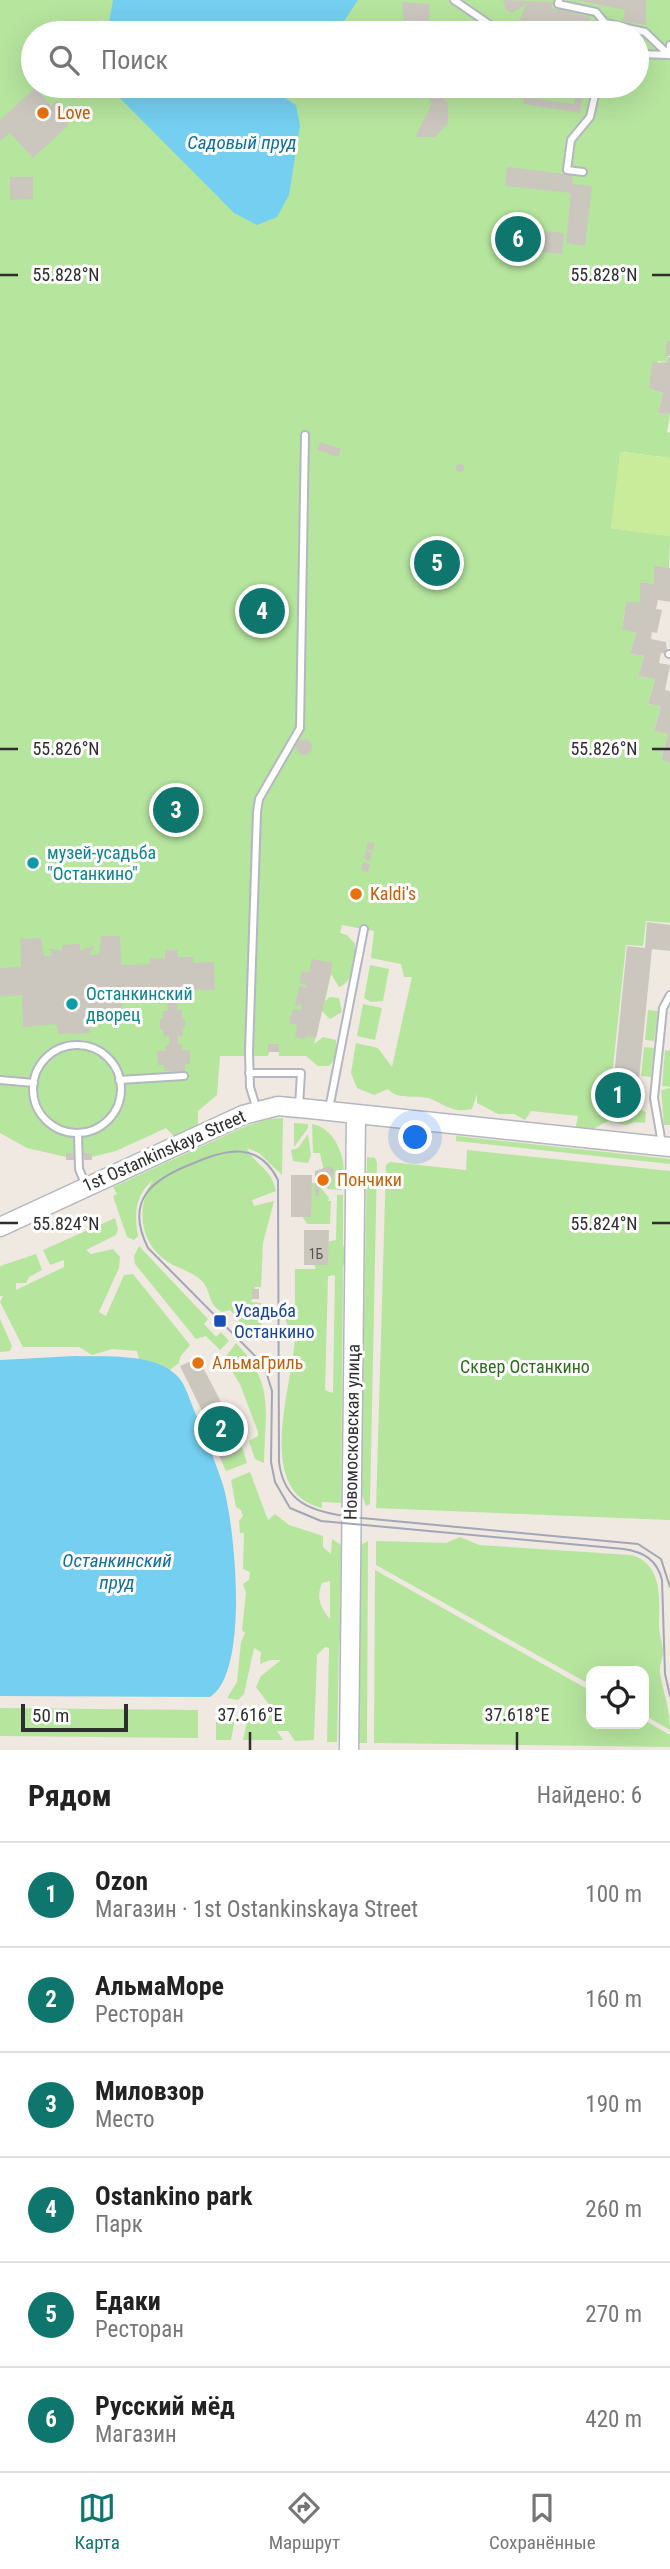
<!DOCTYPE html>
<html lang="ru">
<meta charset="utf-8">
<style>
body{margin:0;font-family:"Roboto Condensed",sans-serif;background:#f2f2f2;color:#222}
.controls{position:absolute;right:21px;bottom:21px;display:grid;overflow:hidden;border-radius:14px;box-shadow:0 7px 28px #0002}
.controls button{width:63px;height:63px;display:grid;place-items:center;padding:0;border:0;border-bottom:2px solid #e0e0e0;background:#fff;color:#222;font:35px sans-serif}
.scale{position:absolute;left:21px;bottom:18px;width:107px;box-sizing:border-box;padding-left:7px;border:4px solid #2e2e2e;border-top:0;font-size:19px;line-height:24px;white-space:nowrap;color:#2e2e2e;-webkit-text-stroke:5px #fff;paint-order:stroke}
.you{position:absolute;left:416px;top:1138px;width:24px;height:24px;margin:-18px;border:5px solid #fff;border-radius:50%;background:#1a73e8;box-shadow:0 0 0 10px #1a73e833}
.badge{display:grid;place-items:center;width:46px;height:46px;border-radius:50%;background:#0f766e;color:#fff;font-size:23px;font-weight:700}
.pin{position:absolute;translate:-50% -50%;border:4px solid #fff;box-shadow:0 2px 7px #0006}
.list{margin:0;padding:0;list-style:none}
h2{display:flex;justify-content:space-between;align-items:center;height:91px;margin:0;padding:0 28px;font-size:30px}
h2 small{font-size:23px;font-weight:400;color:#767676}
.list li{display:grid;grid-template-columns:46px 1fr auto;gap:21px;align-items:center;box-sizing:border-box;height:105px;padding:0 28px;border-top:2px solid #e0e0e0}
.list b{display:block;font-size:26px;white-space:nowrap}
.list p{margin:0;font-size:23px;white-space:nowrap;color:#767676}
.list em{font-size:23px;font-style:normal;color:#767676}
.icon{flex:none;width:38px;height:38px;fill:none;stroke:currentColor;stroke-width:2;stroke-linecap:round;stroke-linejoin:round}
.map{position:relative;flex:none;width:670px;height:1750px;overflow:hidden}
.search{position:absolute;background:#fff;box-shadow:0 7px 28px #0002;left:21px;right:21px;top:21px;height:77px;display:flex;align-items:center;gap:18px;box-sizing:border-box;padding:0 24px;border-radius:38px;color:#767676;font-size:26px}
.sheet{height:721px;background:#fff}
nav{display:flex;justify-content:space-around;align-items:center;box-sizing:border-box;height:98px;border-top:2px solid #e0e0e0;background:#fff;font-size:19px;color:#767676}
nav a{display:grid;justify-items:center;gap:4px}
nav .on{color:#0f766e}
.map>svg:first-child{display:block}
</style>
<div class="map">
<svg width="670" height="1750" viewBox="0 0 670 1750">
<rect width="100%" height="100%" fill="#efe9e1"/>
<!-- green -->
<path fill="#b6e59e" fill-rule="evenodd" d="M 0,0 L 670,0 L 670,341 L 667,341 L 668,362 L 658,361 L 649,389 L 663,393 L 658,413 L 670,414 L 667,432 L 670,433 L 670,458 L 623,452 L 611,528 L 670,536 L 669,568 L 655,565 L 654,584 L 640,582 L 640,602 L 626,603 L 622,628 L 636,633 L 630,654 L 644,656 L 638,676 L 655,679 L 648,704 L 661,706 L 654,731 L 668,734 L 661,758 L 670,763 L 670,923 L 646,921 L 643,946 L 626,945 L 610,1095 L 612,1099 L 632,1102 L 634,1107 L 646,1112 L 645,1123 L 634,1122 L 626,1125 L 608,1121 L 586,1133 L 575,1130 L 578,1116 L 531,1111 L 525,1120 L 514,1114 L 498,1114 L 477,1103 L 477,1094 L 472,1109 C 453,1113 447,1106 431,1099 C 417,1093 399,1102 388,1089 L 374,1095 L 357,1088 L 351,1073 L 356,1043 L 378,1048 L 392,1067 L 412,977 L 404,977 L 401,964 L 371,958 L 374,931 L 342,925 L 340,933 L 347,935 L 355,944 C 355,959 354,982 339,987 L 331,974 L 325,1001 L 330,997 L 339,998 L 342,1012 L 330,1019 L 322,1011 L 314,1044 L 323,1037 L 336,1040 L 337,1057 L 329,1066 L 318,1066 L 306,1056 L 279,1056 L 279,1052 L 269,1052 L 268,1056 L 254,1056 L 254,1052 L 245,1052 L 244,1056 L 220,1056 L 217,1095 L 198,1111 L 198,1127 L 177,1139 L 166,1128 L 116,1151 L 92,1157 L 91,1160 L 74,1157 L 74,1160 L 66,1160 L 66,1157 L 27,1148 L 0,1133 ZM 33,33 L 637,33 L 637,86 L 33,86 Z
M 370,965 L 389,969 L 383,1001 L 371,1002 L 364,998 Z
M 363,1004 L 382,1008 L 375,1040 L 357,1036 Z
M 648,1010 L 658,1011 L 654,1041 L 645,1040 Z
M 644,1047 L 654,1048 L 651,1077 L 641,1076 Z
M 665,1050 L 670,1051 L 670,1087 L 662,1086 Z
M 670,1088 L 670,1125 L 664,1125 L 661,1090 Z
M 283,1118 L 282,1175 L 259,1153 L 247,1148 C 255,1166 271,1167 276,1191 L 252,1200 L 254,1206 L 274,1201 L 263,1243 L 261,1287 L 255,1287 L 251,1302 L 261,1303 L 262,1334 L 253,1337 L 230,1310 L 222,1312 C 207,1304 212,1292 202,1281 C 193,1272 179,1269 168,1262 C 140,1244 135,1208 153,1180 C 135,1195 134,1214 138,1236 L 134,1240 L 127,1237 L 113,1196 L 117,1194 L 113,1187 L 246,1126 L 269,1119 Z
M 294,1123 L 308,1124 L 308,1128 L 294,1147 Z
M 312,1124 C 339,1129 350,1168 341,1190 L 328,1189 L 320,1153 L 313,1153 Z
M 308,1134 L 311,1155 L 308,1163 L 293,1161 L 291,1150 L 298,1148 Z
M 456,1136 L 670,1159 L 670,1164 L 456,1141 Z
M 467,1150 L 670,1171 L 670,1520 L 376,1508 L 386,1165 L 390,1162 L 466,1170 Z
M 367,1157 L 375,1158 L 377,1162 L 370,1504 L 366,1506 L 361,1492 Z
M 311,1183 L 317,1183 L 329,1198 L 328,1201 L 331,1201 L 330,1224 L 307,1224 L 299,1211 Z
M 337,1195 L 343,1195 L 343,1245 L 347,1254 L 343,1267 L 341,1503 L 322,1502 L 322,1508 C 252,1492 294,1383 295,1336 L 290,1335 L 284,1314 L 295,1304 L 295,1269 L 316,1269 L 314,1264 L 326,1242 L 336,1240 ZM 335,1275 L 333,1392 L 332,1393 L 325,1390 L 328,1276 Z
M 115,1218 L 118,1229 L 116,1235 L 86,1250 L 91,1254 L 113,1249 L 120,1257 L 119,1268 L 99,1312 L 106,1316 L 124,1275 L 133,1274 L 190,1345 L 180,1357 L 179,1363 L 167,1372 L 139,1360 L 137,1351 L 112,1349 L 92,1355 L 79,1347 L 23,1347 L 0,1302 L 3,1296 L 0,1296 L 0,1266 L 36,1254 L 42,1270 L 29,1277 L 26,1283 L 16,1283 L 16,1290 L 64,1267 L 64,1260 L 50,1265 L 43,1250 Z
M 139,1246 L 208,1319 L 204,1324 L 216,1337 L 221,1332 L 229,1341 L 220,1350 L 206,1336 L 196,1339 L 135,1264 L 134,1256 Z
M 0,1319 L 12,1346 L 10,1351 L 0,1352 Z
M 236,1343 C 275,1383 265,1412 264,1463 L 255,1459 L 249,1441 L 258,1436 L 258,1432 L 240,1384 L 224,1359 Z
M 241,1444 L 247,1463 L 226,1471 L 221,1460 L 240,1452 L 238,1446 Z
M 250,1472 L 268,1520 L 275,1514 L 289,1525 L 323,1536 L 323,1547 L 331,1554 L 332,1539 L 341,1545 L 340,1623 L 343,1633 L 339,1645 L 337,1742 L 327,1742 L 329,1648 L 325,1647 L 317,1655 L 314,1740 L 295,1741 L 288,1731 L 277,1731 L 283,1740 L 243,1740 L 250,1708 L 259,1709 L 266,1717 L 276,1714 L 256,1687 L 261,1676 L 281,1660 L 270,1660 L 260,1664 L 261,1652 L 254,1648 L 244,1694 L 238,1700 L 227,1698 L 237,1682 L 241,1642 L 245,1633 L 242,1630 L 246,1593 L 243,1584 L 249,1580 L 250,1572 L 243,1569 L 244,1533 L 240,1533 L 239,1521 L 243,1516 L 241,1510 L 236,1507 L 231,1480 ZM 330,1581 L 330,1619 C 320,1607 316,1598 322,1583 Z
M 460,1537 L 479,1545 L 631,1555 C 664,1564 659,1601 659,1626 C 659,1635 663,1643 663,1652 C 663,1660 659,1665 660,1673 C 663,1692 670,1708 670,1730 L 644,1715 L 644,1671 L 591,1671 L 591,1685 L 376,1565 L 376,1541 L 446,1543 Z
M 368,1541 L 367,1743 L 359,1743 L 361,1545 Z
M 375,1570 L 591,1691 L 591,1724 L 644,1724 L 644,1720 L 670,1735 L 670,1747 L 374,1743 Z
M 219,1707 L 237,1709 L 231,1740 L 216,1740 L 216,1710 Z
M 0,1708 L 198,1710 L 198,1738 L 0,1736 Z"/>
<!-- pitch -->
<path fill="#c9ec9a" d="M 620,452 L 670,458 L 670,536 L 611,528 Z"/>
<!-- water -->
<path fill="#75cff0" d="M 113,0 L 358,0 L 336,33 L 107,33 Z
M 108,86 L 266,86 L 296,105 L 300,126 L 289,195 L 277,217 L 257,225 L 234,213 Z
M 75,1356 C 104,1357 151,1353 174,1373 C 185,1381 189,1399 194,1410 C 204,1435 215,1460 223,1485 C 235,1526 250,1672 210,1697 L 0,1696 L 0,1360 Z"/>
<!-- building -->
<path fill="#cbc7bf" d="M 503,0 L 553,2 L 551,8 L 590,17 L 588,26 L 616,33 L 569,33 L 519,22 L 526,4 L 512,13 L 506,10 Z
M 576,0 L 646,0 L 646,25 L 623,21 L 625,10 Z
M 402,2 L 430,4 L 428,33 L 405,33 Z
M 637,37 L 645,38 L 642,49 L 637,48 Z
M 526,86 L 533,86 L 531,98 L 574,104 L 577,86 L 584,86 L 580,113 L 523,104 Z
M 35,88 L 52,106 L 57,101 L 70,115 L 64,120 L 69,125 L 33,158 L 10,133 L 0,141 L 0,120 Z
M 434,89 L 448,103 L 448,123 L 435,137 L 415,137 L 432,104 L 429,102 Z
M 507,167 L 573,175 L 572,184 L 592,186 L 585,246 L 566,243 L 571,193 L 505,186 Z
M 10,177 L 33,177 L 33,199 L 10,200 Z
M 514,228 L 564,233 L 562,254 L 512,249 Z
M 667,341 L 670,341 L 670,356 L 665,356 Z
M 668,357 L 670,357 L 670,414 L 658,413 L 663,393 L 649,389 L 652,363 L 668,362 Z
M 320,442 L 341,449 L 338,457 L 317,450 Z
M456 468a4 4 0 1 1 8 0a4 4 0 1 1-8 0Z
M 432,552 L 440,554 L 438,568 L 429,566 Z
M 654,565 L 670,568 L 670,602 L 658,600 L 656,609 L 662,610 L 657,633 L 652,632 L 651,639 L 666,642 L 667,654 L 661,653 L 659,663 L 670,665 L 665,690 L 670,691 L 670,763 L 661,759 L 668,734 L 654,731 L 661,706 L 648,704 L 655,679 L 638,676 L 644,656 L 630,654 L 636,633 L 622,629 L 626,602 L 640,602 L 640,582 L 654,584 Z
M296 747a8 8 0 1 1 16 0a8 8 0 1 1-16 0Z
M170 810a6 6 0 1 1 12 0a6 6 0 1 1-12 0Z
M 368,842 L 375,843 L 373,851 L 366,850 Z
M 366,851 L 372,853 L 370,861 L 364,859 Z
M 363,862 L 370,864 L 368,872 L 361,870 Z
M 354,886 L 361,888 L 358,901 L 351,899 Z
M 647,922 L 670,925 L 670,951 L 652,949 L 637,1099 L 627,1101 L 612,1097 L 627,946 L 645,948 Z
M 101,936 L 120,936 L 121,965 L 150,964 L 150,958 L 165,958 L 165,950 L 177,950 L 178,957 L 193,957 L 193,963 L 214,962 L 215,990 L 194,990 L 194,997 L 177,998 L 177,1010 L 182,1010 L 182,1019 L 185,1019 L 185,1028 L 182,1028 L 183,1036 L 178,1036 L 178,1044 L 182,1044 L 182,1050 L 190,1050 L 190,1064 L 185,1064 L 185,1071 L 164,1071 L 164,1065 L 158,1065 L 157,1051 L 165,1051 L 165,1045 L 169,1045 L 169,1036 L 164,1037 L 163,1029 L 160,1029 L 160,1019 L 163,1019 L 163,1011 L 168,1011 L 167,998 L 151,999 L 151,991 L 122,992 L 123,1023 L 91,1023 L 90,1033 L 58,1034 L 56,1024 L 23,1027 L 22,995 L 0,996 L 0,968 L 21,967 L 20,939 L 41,938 L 44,956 L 54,956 L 48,948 L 62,951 L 62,945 L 80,944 L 80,950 L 94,946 L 89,955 L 99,954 Z
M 312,959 L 333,963 L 316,1038 L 306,1036 L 305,1039 L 295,1037 L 297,1025 L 289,1023 L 293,1009 L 301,1010 L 302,1006 L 295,1005 L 299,986 L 306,988 L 306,985 L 299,983 L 302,971 L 309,972 Z
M 268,1044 L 279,1044 L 279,1052 L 268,1052 Z
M 66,1153 L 74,1153 L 74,1160 L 66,1160 Z
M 84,1153 L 91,1153 L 92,1160 L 84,1160 Z
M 330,1166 L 335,1171 L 329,1188 L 319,1188 L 319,1196 L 315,1196 L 315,1171 Z
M 291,1175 L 312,1175 L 311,1217 L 291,1217 Z
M 304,1230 L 329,1230 L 328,1265 L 304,1265 Z
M 252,1289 L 259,1289 L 259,1299 L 252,1299 Z
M 198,1358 L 219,1398 L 240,1452 L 221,1460 L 202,1411 L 180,1366 Z"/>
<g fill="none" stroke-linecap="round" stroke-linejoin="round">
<defs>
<path id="lane" d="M 454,0 L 502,33
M 559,0 L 558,4 L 596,12 L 605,23 L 645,32 L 669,55 L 670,45
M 637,54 L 670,55
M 583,172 L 567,170 L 571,140 L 590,117 L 597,86
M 669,654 L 670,654
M33 1089a44 44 0 1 1 88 0a44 44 0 1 1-88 0Z
M 249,1073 L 301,1073 L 299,1106
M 0,1080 L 34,1083
M 119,1080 L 184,1076
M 329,1109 L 364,929
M 257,1110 L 250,1087 L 249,1052 L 257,812 L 259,799 L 300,728 L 305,435
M 78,1133 L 79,1169 L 86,1186
M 662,1144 L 654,1098 L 663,1008 L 670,995"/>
<path id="secondary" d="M 0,1227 L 243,1115 L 278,1106 L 310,1109 L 670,1147
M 349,1750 L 356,1114"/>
</defs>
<!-- lane casing -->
<use href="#lane" stroke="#b4b7c1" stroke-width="10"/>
<!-- secondary casing -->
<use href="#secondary" stroke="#b4b7c1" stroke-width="21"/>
<!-- lane -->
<use href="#lane" stroke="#fff" stroke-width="6"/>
<!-- secondary -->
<use href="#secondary" stroke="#fff" stroke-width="18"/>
<!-- tram -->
<path stroke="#a3a6b8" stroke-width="2" d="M 670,1587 L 661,1559 L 638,1544 L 351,1517 C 314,1512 284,1504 279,1462 L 278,1180 C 259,1141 226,1149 194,1163 C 152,1179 124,1200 148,1248 L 264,1365 L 272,1391 L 271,1462 L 275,1482 L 290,1508 L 321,1521 L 624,1549 C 644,1552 657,1560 662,1580 L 665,1674 L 670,1696"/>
</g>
<!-- ticks -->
<path fill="none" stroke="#2e2e2e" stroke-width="2.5" d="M 0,275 L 18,275M 652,275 L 670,275M 0,749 L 18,749M 652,749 L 670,749M 0,1223 L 18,1223M 652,1223 L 670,1223M 250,1732 L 250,1750M 517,1732 L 517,1750"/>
<!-- markers -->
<g fill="#e8710a" stroke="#fff" stroke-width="2.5">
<circle cx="43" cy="113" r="7"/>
<circle cx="356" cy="894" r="7"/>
<circle cx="323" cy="1180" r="7"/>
<circle cx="198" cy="1363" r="7"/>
</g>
<g fill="#0f9aa8" stroke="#fff" stroke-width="2.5">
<circle cx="33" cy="863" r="7"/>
<circle cx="72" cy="1004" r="7"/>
</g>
<rect fill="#1a4fb4" stroke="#fff" stroke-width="2.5" x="213" y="1314" width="14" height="14" rx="3.5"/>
<g text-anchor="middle" stroke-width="6" stroke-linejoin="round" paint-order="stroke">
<!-- number labels -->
<g font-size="14" fill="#555452">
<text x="316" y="1259">1Б</text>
</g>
<!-- food labels -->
<g font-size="18" fill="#c56008" stroke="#fff" text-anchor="start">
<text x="57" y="119">Love</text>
<text x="370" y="900">Kaldi's</text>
<text x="337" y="1186">Пончики</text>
<text x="212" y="1369">АльмаГриль</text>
</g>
<!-- culture labels -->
<g font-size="18" fill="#0d838f" stroke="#fff" text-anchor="start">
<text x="47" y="859">музей-усадьба<tspan x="47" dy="21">"Останкино"</tspan></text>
<text x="86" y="1000">Останкинский<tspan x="86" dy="21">дворец</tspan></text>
</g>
<!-- street labels -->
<g font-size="18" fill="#2e2e2e" stroke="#fff">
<text transform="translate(164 1151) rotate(-24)" y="6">1st Ostankinskaya Street</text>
<text transform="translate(352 1432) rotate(-89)" y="6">Новомосковская улица</text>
</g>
<!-- transit labels -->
<g font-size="18" fill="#164399" stroke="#fff" text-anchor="start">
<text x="234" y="1317">Усадьба<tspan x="234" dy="21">Останкино</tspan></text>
</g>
<!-- park labels -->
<g font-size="18" fill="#2c6e1b" stroke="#fff">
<text x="525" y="1373">Сквер Останкино</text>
</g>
<!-- water labels -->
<g font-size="19" font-style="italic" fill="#0d6fa3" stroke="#fff">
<text x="242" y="149">Садовый пруд</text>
<text x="117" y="1567">Останкинский<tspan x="117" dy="22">пруд</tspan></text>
</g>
</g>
<g font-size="18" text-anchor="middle" fill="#2e2e2e" stroke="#fff" stroke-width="6" stroke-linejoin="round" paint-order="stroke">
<text x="66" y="281">55.828°N</text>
<text x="604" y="281">55.828°N</text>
<text x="66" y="755">55.826°N</text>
<text x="604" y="755">55.826°N</text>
<text x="66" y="1230">55.824°N</text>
<text x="604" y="1230">55.824°N</text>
<text x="250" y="1721">37.616°E</text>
<text x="517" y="1721">37.618°E</text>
</g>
</svg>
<div class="controls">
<button><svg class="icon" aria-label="locate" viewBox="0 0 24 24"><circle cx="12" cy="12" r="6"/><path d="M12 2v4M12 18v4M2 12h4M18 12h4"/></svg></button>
</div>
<div class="scale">50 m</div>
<div class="you"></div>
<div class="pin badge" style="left:618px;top:1095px">1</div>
<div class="pin badge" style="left:221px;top:1429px">2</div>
<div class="pin badge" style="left:176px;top:810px">3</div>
<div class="pin badge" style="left:262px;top:611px">4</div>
<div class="pin badge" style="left:437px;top:563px">5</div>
<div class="pin badge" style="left:518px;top:239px">6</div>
<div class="search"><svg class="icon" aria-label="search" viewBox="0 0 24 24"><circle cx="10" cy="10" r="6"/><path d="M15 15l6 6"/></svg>Поиск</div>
</div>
<section class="sheet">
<h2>Рядом<small>Найдено: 6</small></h2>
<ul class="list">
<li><span class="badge">1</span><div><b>Ozon</b><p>Магазин · 1st Ostankinskaya Street</p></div><em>100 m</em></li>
<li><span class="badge">2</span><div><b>АльмаМоре</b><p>Ресторан</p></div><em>160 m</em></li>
<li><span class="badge">3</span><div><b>Миловзор</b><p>Место</p></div><em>190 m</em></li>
<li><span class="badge">4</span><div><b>Ostankino park</b><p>Парк</p></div><em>260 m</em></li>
<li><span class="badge">5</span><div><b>Едаки</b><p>Ресторан</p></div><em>270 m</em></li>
<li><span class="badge">6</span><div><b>Русский мёд</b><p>Магазин</p></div><em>420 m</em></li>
</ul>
</section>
<nav>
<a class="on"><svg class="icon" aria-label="map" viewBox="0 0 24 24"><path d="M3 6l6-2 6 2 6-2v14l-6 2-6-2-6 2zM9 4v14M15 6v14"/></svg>Карта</a>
<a><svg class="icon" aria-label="directions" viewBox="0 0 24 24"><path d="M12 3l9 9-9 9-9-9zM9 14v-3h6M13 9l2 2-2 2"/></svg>Маршрут</a>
<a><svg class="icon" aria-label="saved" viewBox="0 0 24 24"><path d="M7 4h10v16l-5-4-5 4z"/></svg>Сохранённые</a>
</nav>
